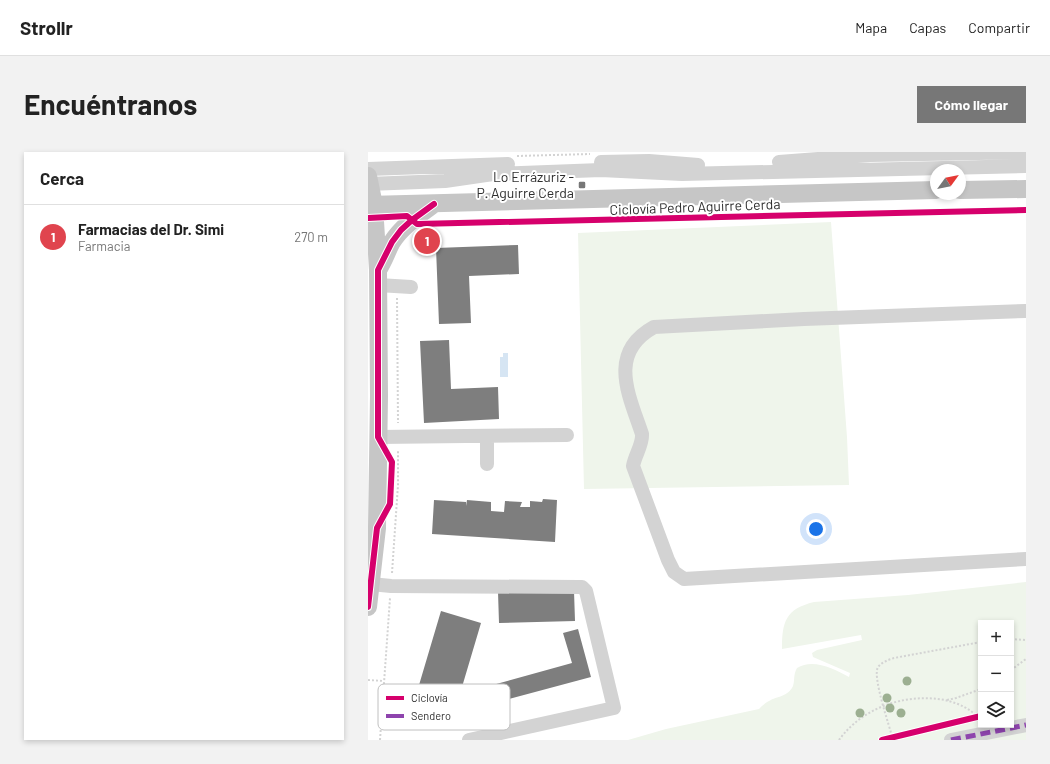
<!DOCTYPE html>
<html lang="es">
<meta charset="utf-8">
<style>
body{margin:0;font-family:Barlow,sans-serif;background:#f2f2f2;color:#222}
.controls{position:absolute;right:12px;bottom:12px;display:grid;overflow:hidden;border-radius:0px;box-shadow:0 2px 6px #0003}
.controls button{width:36px;height:36px;display:grid;place-items:center;padding:0;border:0;border-bottom:1px solid #e0e0e0;background:#fff;color:#222;font:20px sans-serif}
.compass{position:absolute;left:562px;top:12px;width:36px;height:36px;border-radius:50%;background:#fff;box-shadow:0 2px 6px #0003;rotate:57deg}
.you{position:absolute;left:448px;top:377px;width:14px;height:14px;margin:-10px;border:3px solid #fff;border-radius:50%;background:#1a73e8;box-shadow:0 0 0 6px #1a73e833}
.badge{display:grid;place-items:center;width:26px;height:26px;border-radius:50%;background:#777;color:#fff;font-size:13px;font-weight:700}
.pin{position:absolute;translate:-50% -50%;border:2px solid #fff;box-shadow:0 1px 4px #0006}
.list{margin:0;padding:0;list-style:none}
h2{display:flex;justify-content:space-between;align-items:center;height:52px;margin:0;padding:0 16px;font-size:17px}
h2 small{font-size:13px;font-weight:400;color:#767676}
.list li{display:grid;grid-template-columns:26px 1fr auto;gap:12px;align-items:center;box-sizing:border-box;height:64px;padding:0 16px;border-top:1px solid #e0e0e0}
.list b{display:block;font-size:15px;white-space:nowrap}
.list p{margin:0;font-size:13px;white-space:nowrap;color:#767676}
.list em{font-size:13px;font-style:normal;color:#767676}
.icon{flex:none;width:22px;height:22px;fill:none;stroke:currentColor;stroke-width:2;stroke-linecap:round;stroke-linejoin:round}
.map{position:relative;flex:none;width:658px;height:588px;overflow:hidden;border-radius:0px}
header{display:flex;align-items:center;gap:24px;box-sizing:border-box;height:56px;padding:0 20px;background:#fff;border-bottom:1px solid #e0e0e0}
header strong{font-size:19px}
nav{display:flex;gap:22px;margin-inline-start:auto;font-size:14px}
.intro{display:flex;align-items:center;justify-content:space-between;box-sizing:border-box;height:96px;padding:0 24px}
h1{margin:0;font-size:28px}
.button{padding:10px 18px;border-radius:0px;background:#777;color:#fff;font-size:14px;font-weight:700}
main{display:flex;gap:24px;padding:0 24px}
aside{flex:1;background:#fff;border-radius:0px;box-shadow:0 2px 6px #0003}
.map>svg:first-child{display:block}
</style>
<header>
<strong>Strollr</strong>
<nav><a>Mapa</a><a>Capas</a><a>Compartir</a></nav>
</header>
<div class="intro"><h1>Encuéntranos</h1><a class="button">Cómo llegar</a></div>
<main>
<aside>
<h2>Cerca<small></small></h2>
<ul class="list">
<li><span class="badge" style="background:#e0444e">1</span><div><b>Farmacias del Dr. Simi</b><p>Farmacia</p></div><em>270 m</em></li>
</ul>
</aside>
<div class="map">
<svg width="658" height="588" viewBox="0 0 658 588">
<rect width="100%" height="100%" fill="#fff"/>
<!-- green -->
<path fill="#eff5eb" fill-rule="evenodd" d="M 463,70 L 479,285 L 481,333 L 216,337 L 210,81 Z
M 658,430 L 658,588 L 260,588 L 298,577 L 391,557 C 394,554 397,551 401,549 C 409,544 420,545 425,534 C 427,528 425,523 429,516 C 445,506 466,517 481,525 L 482,521 L 445,505 L 444,501 L 449,498 L 494,488 L 493,483 L 414,497 C 414,469 418,457 446,450 L 540,443 ZM 613,471 L 643,471 L 643,573 L 613,573 Z"/>
<!-- water -->
<path fill="#d6e5f3" d="M 135,201 L 140,201 L 140,225 L 132,225 L 132,205 L 135,205 Z"/>
<!-- building -->
<path fill="#7e7e7e" d="M 150,93 L 151,122 L 101,124 L 103,171 L 71,172 L 68,96 Z
M 81,188 L 83,237 L 130,235 L 131,267 L 56,271 L 52,189 Z
M 175,347 L 189,348 L 187,390 L 64,382 L 66,348 L 98,350 L 98,354 L 99,348 L 123,350 L 123,359 L 136,360 L 137,349 L 154,350 L 152,355 L 162,355 L 162,349 L 174,350 Z
M 206,439 L 207,469 L 131,471 L 130,440 Z
M 73,459 L 113,471 L 83,572 L 43,560 Z
M 210,477 L 223,525 L 115,554 L 110,537 L 204,511 L 195,481 Z"/>
<g fill="none" stroke-linecap="round" stroke-linejoin="round">
<!-- path -->
<path stroke="#d3d3d3" stroke-width="2" stroke-dasharray="2 2" stroke-linecap="butt" d="M 149,4 L 222,2
M 29,146 L 30,271
M 24,421 L 30,333 L 30,298
M 643,487 L 658,488
M 643,518 L 658,507
M 0,528 L 16,529
M 579,548 L 588,546 L 613,537
M 12,588 L 22,446
M 471,588 C 495,555 537,541 577,548 C 588,551 601,555 609,565
M 525,588 C 522,575 504,525 510,515 C 514,510 520,508 526,506 L 613,490"/>
<!-- minor -->
<path stroke="#d3d3d3" stroke-width="14" d="M 233,10 L 281,9 L 330,13
M 411,10 L 502,3 L 658,0
M 0,17 L 140,12
M 0,32 L 77,29 L 125,22 L 233,18 L 314,22 L 658,14
M 10,133 L 43,135
M 658,159 L 436,167 L 286,175 C 239,201 261,243 274,282 C 275,292 267,303 265,314 L 300,408 L 306,420 L 316,427 L 658,407
M 119,284 L 119,312
M 10,285 L 199,283
M 3,432 L 23,434 L 211,435 L 214,435 L 218,439 L 246,556 L 101,588
M 583,588 L 658,573"/>
<!-- major -->
<path stroke="#c6c6c6" stroke-width="18" d="M 0,24 L 6,53 L 10,118 L 11,244 L 9,376 L 0,455
M 592,38 L 658,37
M 0,53 L 568,38
M 10,118 C 16,109 19,99 24,90 C 34,74 51,63 66,52"/>
<!-- quiet -->
<path stroke="#8e44ad" stroke-width="5" stroke-dasharray="10 5" stroke-linecap="butt" d="M 583,588 L 658,573"/>
<defs>
<path id="cycleway" d="M 0,66 L 39,64 L 49,72 L 658,58
M 0,455 L 9,376 L 22,352 L 24,310 L 10,285 L 10,118 L 24,90 L 33,78 L 44,68 L 66,52
M 514,588 L 613,564"/>
</defs>
<!-- cycleway casing -->
<use href="#cycleway" stroke="#fff" stroke-width="8"/>
<!-- cycleway -->
<use href="#cycleway" stroke="#d6006c" stroke-width="6"/>
</g>
<!-- trees -->
<g fill="#9caf91">
<circle cx="539" cy="529" r="4.5"/>
<circle cx="519" cy="546" r="4.5"/>
<circle cx="522" cy="556" r="4.5"/>
<circle cx="492" cy="561" r="4.5"/>
<circle cx="533" cy="561" r="4.5"/>
</g>
<!-- markers -->
<rect fill="#777" stroke="#fff" stroke-width="1.5" x="210" y="29" width="8" height="8" rx="2"/>
<g text-anchor="middle" stroke-width="4" stroke-linejoin="round" paint-order="stroke">
<!-- poi labels -->
<g font-size="14" fill="#2e2e2e" stroke="#fff" text-anchor="end">
<text x="206" y="30">Lo Errázuriz -<tspan x="206" dy="16">P. Aguirre Cerda</tspan></text>
</g>
<!-- street labels -->
<g font-size="14" fill="#2e2e2e" stroke="#fff">
<text transform="translate(327 55) rotate(-2)" y="5">Ciclovía Pedro Aguirre Cerda</text>
</g>
</g>
<!-- legend -->
<rect x="10" y="532" width="132" height="46" rx="6" fill="#fff" stroke="#c0c0c0" stroke-width="1"/>
<rect x="18" y="544" width="18" height="4" fill="#d6006c"/>
<rect x="18" y="562" width="18" height="4" fill="#8e44ad"/>
<g font-size="11" fill="#2e2e2e">
<text x="43" y="550">Ciclovía</text>
<text x="43" y="568">Sendero</text>
</g>
</svg>
<div class="controls">
<button>+</button>
<button>−</button>
<button><svg class="icon" aria-label="layers" viewBox="0 0 24 24"><path d="M12 4l9 5-9 5-9-5zM3 14l9 5 9-5"/></svg></button>
</div>
<svg class="compass" viewBox="-18 -18 36 36"><path d="M0-13l5 13h-10z" fill="#e53935"/><path d="M0 13l5-13h-10z" fill="#767676"/></svg>
<div class="you"></div>
<div class="pin badge" style="left:59px;top:89px;background:#e0444e">1</div>
</div>
</main>
